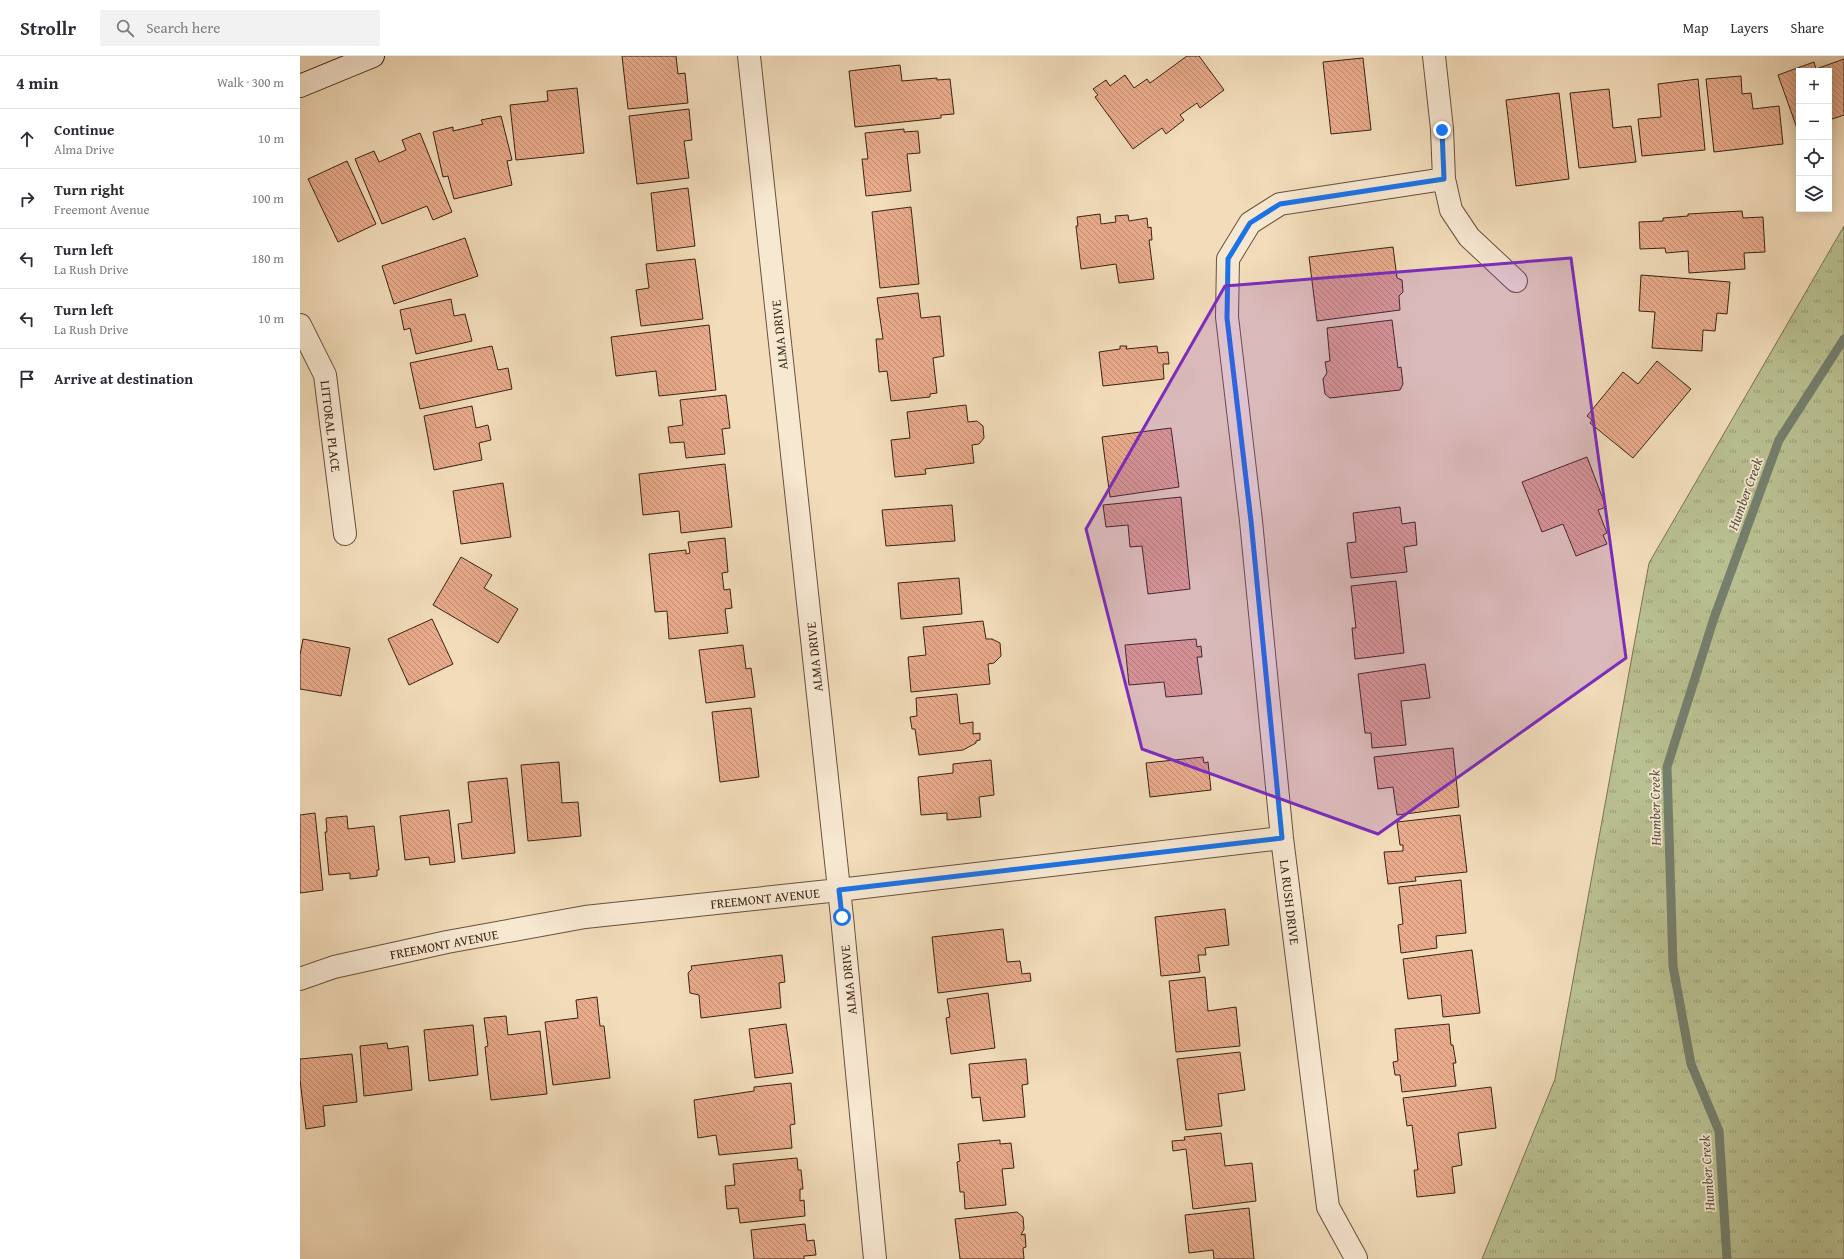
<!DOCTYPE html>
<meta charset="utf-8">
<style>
body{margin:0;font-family:"Gentium Book Plus",serif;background:#f2f2f3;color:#2b2b33}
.controls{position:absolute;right:12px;top:12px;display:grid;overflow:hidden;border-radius:0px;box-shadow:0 2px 10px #0003}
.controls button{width:36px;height:36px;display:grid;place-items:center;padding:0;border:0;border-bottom:1px solid #e1e1e2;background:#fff;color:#2b2b33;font:20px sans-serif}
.stop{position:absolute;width:12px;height:12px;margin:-9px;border:3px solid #1a73e8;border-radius:50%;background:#fff}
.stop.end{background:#1a73e8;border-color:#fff;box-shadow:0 1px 4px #0008}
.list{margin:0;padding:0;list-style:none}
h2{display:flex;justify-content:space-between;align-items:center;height:52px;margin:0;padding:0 16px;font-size:17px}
h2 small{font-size:13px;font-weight:400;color:#7c7c81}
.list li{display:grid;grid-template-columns:26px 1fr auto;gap:12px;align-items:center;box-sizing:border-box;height:60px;padding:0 16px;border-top:1px solid #e1e1e2}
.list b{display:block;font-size:15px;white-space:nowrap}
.list p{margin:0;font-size:13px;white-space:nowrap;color:#7c7c81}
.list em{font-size:13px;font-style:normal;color:#7c7c81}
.icon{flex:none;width:22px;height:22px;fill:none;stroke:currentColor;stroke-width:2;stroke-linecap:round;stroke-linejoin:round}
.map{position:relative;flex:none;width:1544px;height:1203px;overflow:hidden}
header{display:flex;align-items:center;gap:24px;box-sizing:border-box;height:56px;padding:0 20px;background:#fff;border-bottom:1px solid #e1e1e2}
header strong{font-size:19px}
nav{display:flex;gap:22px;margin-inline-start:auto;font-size:14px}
.search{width:280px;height:36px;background:#f2f2f3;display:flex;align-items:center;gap:10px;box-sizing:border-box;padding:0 14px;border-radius:0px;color:#7c7c81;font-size:15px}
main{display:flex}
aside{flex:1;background:#fff}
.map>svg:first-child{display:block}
</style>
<header>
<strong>Strollr</strong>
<div class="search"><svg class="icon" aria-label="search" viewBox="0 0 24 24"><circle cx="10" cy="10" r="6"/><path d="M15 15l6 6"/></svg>Search here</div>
<nav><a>Map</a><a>Layers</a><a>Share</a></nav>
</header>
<main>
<aside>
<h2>4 min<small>Walk · 300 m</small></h2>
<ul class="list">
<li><svg class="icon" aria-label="ahead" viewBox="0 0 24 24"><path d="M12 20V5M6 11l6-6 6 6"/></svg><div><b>Continue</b><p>Alma Drive</p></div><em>10 m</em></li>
<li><svg class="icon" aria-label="right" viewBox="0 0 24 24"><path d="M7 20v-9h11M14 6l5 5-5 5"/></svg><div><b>Turn right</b><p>Freemont Avenue</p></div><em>100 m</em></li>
<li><svg class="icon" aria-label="left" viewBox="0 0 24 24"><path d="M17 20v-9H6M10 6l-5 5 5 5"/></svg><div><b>Turn left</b><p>La Rush Drive</p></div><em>180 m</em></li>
<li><svg class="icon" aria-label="left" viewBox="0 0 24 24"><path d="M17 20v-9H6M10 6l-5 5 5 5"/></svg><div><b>Turn left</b><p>La Rush Drive</p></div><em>10 m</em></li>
<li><svg class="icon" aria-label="arrive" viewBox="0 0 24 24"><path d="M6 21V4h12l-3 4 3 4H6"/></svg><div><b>Arrive at destination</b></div></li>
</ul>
</aside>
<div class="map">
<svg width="1544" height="1203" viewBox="0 0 1544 1203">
<defs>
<pattern id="park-tufts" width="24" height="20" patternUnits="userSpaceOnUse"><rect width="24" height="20" fill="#b9c091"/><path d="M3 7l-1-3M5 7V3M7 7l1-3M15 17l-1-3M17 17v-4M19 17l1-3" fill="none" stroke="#979c75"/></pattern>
<pattern id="building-back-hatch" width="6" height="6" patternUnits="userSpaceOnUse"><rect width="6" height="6" fill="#e9ab8c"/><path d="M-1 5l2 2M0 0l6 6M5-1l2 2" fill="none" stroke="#be8b71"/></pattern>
</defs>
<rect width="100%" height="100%" fill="#f2dcba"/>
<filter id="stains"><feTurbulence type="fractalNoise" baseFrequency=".005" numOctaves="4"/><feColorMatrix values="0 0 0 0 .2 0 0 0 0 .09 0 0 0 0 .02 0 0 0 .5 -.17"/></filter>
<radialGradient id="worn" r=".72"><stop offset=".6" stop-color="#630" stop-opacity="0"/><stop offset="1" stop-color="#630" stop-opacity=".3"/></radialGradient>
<!-- park -->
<path fill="url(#park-tufts)" stroke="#7a7252" d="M 1544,170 L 1544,1203 L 1182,1203 L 1255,1023 L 1349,507 Z"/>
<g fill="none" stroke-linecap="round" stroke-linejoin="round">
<!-- stream -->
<path stroke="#757f6e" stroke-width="9" d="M 1427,1203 L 1419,1075 L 1391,1008 L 1373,910 L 1367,711 L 1414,562 L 1479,384 L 1544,283"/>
</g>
<!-- building -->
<path fill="url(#building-back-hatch)" stroke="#3a2313" d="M 322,0 L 376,0 L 378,18 L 385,17 L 388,47 L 328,53 Z
M 887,0 L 899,0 L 924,34 L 900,52 L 897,47 L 880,59 L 884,64 L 866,78 L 862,72 L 833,93 L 795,41 L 798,39 L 793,33 L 806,24 L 810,30 L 825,19 L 834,32 L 847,23 L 850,27 Z
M 1063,2 L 1071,74 L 1031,78 L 1023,6 Z
M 1544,3 L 1544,59 L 1529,64 L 1529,15 L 1499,15 L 1498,75 L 1478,19 L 1514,6 L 1516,13 Z
M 600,9 L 602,25 L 637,22 L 637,24 L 650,23 L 654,58 L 641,59 L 641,62 L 555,71 L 549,15 Z
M 1441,20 L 1442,38 L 1451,37 L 1453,53 L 1479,50 L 1483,88 L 1414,96 L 1406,23 Z
M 1398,23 L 1405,94 L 1342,100 L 1338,63 L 1361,61 L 1358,28 Z
M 277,32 L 284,97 L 216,104 L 210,49 L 248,45 L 247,35 Z
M 1309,33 L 1313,72 L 1331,70 L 1336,106 L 1279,112 L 1270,37 Z
M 1259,37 L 1269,123 L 1216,130 L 1206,44 Z
M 389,53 L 392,84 L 384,85 L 389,122 L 337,128 L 329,60 Z
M 201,60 L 212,104 L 207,105 L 212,129 L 154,143 L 148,120 L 143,121 L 133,76 L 153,71 L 153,75 L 183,68 L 181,64 Z
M 604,73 L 604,76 L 618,75 L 620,97 L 607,98 L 611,135 L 566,140 L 562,103 L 568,103 L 565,77 Z
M 120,77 L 152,156 L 133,164 L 127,150 L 82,168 L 55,103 L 74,95 L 79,106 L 106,94 L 102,84 Z
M 47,105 L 76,168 L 38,186 L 8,123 Z
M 388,132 L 395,190 L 357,195 L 351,137 Z
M 611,151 L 619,228 L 580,232 L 572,156 Z
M 1442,155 L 1443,162 L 1463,161 L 1465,196 L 1444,197 L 1445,213 L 1389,217 L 1388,195 L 1366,197 L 1365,192 L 1340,193 L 1339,166 L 1363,165 L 1363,162 L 1388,160 L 1388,158 Z
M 800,158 L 801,168 L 816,166 L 815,160 L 828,159 L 829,165 L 847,162 L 848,172 L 851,171 L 852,184 L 849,184 L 854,223 L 819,227 L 816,208 L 781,213 L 776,170 L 778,170 L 777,161 Z
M 165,182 L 178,220 L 94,248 L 82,210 Z
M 1093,191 L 1097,222 L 1102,224 L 1103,236 L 1099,240 L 1100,254 L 1017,265 L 1009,201 Z
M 395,203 L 403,263 L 341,270 L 336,234 L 349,232 L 346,208 Z
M 1341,219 L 1430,226 L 1427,258 L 1417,257 L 1415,275 L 1403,274 L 1402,295 L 1352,292 L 1355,256 L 1339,255 Z
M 618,237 L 621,262 L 640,260 L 644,300 L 633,302 L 637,337 L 630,338 L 630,341 L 591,345 L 587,315 L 579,316 L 576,283 L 583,283 L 577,242 Z
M 151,243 L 154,260 L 165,258 L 172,285 L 116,298 L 110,272 L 104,274 L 100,254 Z
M 1092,264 L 1098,312 L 1101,311 L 1103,328 L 1100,334 L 1030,342 L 1025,338 L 1023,323 L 1027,317 L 1025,306 L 1030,305 L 1027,272 Z
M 409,269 L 416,334 L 359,340 L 356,315 L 316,320 L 311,281 Z
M 192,290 L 198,314 L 208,312 L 212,333 L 120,353 L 110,307 Z
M 820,290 L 827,290 L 826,293 L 857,290 L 858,297 L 868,296 L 869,308 L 863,308 L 864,323 L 803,330 L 799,296 L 820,293 Z
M 1357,305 L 1391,333 L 1333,402 L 1290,367 L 1292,364 L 1287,360 L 1323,316 L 1338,328 Z
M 426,339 L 430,372 L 422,373 L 425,398 L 386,402 L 384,386 L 370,387 L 368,371 L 383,369 L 380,344 Z
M 666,349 L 668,366 L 677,365 L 683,370 L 684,382 L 679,388 L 672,389 L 674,407 L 625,413 L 626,418 L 595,421 L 591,384 L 610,382 L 607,356 Z
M 172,350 L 176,372 L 188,369 L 191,384 L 179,387 L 182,404 L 134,414 L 124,360 Z
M 871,372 L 879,431 L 810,441 L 802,381 Z
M 1287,401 L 1306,451 L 1298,454 L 1307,477 L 1303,479 L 1307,488 L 1276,500 L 1263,468 L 1242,476 L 1222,426 Z
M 425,408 L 432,471 L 381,477 L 379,455 L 343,459 L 339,418 Z
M 203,427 L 211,481 L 161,488 L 153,435 Z
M 881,441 L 890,533 L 848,538 L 842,490 L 830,491 L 828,469 L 806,471 L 803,449 Z
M 652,449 L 655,485 L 586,490 L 582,454 Z
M 1100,451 L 1102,468 L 1115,466 L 1117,489 L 1104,491 L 1107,516 L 1051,522 L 1047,487 L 1056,486 L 1053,457 Z
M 425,482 L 428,516 L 422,517 L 424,534 L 430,533 L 432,552 L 425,553 L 428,577 L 369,583 L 367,555 L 355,556 L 349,498 L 386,494 L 386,498 L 390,497 L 388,486 Z
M 161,501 L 192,519 L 184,532 L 218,553 L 198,587 L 133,549 Z
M 659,522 L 662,558 L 601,563 L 598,527 Z
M 1096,525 L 1104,597 L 1055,603 L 1052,572 L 1056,572 L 1051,530 Z
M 132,563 L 153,608 L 109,629 L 88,583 Z
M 683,565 L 686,583 L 692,583 L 700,587 L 701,600 L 694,607 L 688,608 L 690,628 L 611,636 L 608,601 L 626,599 L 623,571 Z
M 3,583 L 50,592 L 41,640 L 0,633 L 0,599 Z
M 896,583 L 897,591 L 901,590 L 902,601 L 897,601 L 902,638 L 866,641 L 864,626 L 829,629 L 825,589 Z
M 443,589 L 446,613 L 451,612 L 455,641 L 406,647 L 399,594 Z
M 1125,608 L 1130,642 L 1101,645 L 1106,689 L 1072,692 L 1071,677 L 1065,677 L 1058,618 Z
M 657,638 L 660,668 L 673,666 L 673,678 L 680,677 L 680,684 L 676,685 L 676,687 L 663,694 L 619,699 L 615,673 L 612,673 L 610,661 L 617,660 L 616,642 Z
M 451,652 L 459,721 L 420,726 L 412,656 Z
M 1153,692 L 1159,751 L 1097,759 L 1093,731 L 1078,733 L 1074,701 Z
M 903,701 L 904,707 L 908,706 L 911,734 L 850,741 L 846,707 Z
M 691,704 L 694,739 L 679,741 L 681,761 L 647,764 L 647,757 L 621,759 L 618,721 L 653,717 L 653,708 Z
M 259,706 L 262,747 L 278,746 L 281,780 L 228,785 L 221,709 Z
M 207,722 L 215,797 L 162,803 L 158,768 L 172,766 L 168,726 Z
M 149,754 L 155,806 L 130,809 L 129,801 L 105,804 L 100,760 Z
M 15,757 L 23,834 L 0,837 L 0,759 Z
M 1160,759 L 1167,816 L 1115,821 L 1116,825 L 1088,828 L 1084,796 L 1103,795 L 1103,789 L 1100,789 L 1097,766 Z
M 47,760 L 48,773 L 74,770 L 79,814 L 77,814 L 77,820 L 50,823 L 50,817 L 29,819 L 25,776 L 27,776 L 26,762 Z
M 1161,824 L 1166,877 L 1136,880 L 1137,892 L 1101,897 L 1098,869 L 1103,868 L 1099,831 Z
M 925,853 L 929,889 L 905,892 L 906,899 L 898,899 L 900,916 L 861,920 L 855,861 Z
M 703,873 L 707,906 L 720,905 L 722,918 L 730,917 L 731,925 L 638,937 L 632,881 Z
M 1172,894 L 1180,957 L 1143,961 L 1141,939 L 1108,943 L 1103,903 Z
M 482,899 L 485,926 L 479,927 L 481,952 L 401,962 L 399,939 L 390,937 L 388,917 L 392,913 L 391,910 Z
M 905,921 L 908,955 L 936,951 L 940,990 L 876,996 L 869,925 Z
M 688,937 L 695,992 L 651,998 L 646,962 L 650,961 L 647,943 Z
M 297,941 L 300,970 L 304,970 L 310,1022 L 253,1029 L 245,966 L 278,962 L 276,944 Z
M 206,960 L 208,979 L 240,975 L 247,1038 L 191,1044 L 185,991 L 188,990 L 184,962 Z
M 486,968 L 493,1017 L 455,1022 L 449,973 Z
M 1149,968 L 1151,989 L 1153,989 L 1156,1007 L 1153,1007 L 1156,1030 L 1102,1036 L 1100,1019 L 1095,1019 L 1093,1006 L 1098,1005 L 1095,973 Z
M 173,969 L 178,1019 L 129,1025 L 124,974 Z
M 87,987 L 88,993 L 108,990 L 112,1034 L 64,1040 L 60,990 Z
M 940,996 L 945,1034 L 918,1038 L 922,1070 L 886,1074 L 877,1003 Z
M 52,998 L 57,1046 L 23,1050 L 25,1070 L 6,1073 L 0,1024 L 0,1003 Z
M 726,1003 L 728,1028 L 722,1029 L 725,1061 L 683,1065 L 680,1041 L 672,1042 L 669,1008 Z
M 491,1027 L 495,1068 L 490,1069 L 492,1092 L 419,1099 L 416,1079 L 398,1082 L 394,1044 L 454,1035 L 454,1031 Z
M 1191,1031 L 1196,1072 L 1158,1077 L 1162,1109 L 1152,1111 L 1155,1137 L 1117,1141 L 1114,1114 L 1118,1114 L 1112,1069 L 1107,1070 L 1103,1042 Z
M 921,1077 L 925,1110 L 952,1107 L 956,1145 L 893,1153 L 886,1093 L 873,1095 L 872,1085 L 885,1084 L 884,1081 Z
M 700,1084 L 700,1088 L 711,1087 L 714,1112 L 702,1113 L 706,1149 L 665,1153 L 664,1136 L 660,1136 L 657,1106 L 660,1105 L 658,1088 Z
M 497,1102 L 498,1114 L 501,1114 L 503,1133 L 500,1133 L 500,1145 L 504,1144 L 505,1160 L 440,1167 L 438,1152 L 427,1153 L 425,1130 L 435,1129 L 433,1108 Z
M 949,1152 L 954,1203 L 914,1203 L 913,1194 L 889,1197 L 885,1159 Z
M 717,1156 L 723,1161 L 724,1173 L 721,1179 L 725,1178 L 726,1191 L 723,1192 L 724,1203 L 660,1203 L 655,1163 Z
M 505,1168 L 507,1185 L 514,1184 L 516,1199 L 504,1200 L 504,1203 L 454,1203 L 451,1174 Z"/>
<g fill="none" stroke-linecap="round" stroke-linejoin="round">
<defs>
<path id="minor" d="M 449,0 L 542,861 L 575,1203
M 1134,0 L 1142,73 L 1144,123 L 1151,154 L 1169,181 L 1216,225
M 0,269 L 25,319 L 45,478
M 0,923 L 34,911 L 147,886 L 285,861 L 539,834 L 982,782
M 1056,1202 L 1028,1151 L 982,782 L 951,465 L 927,261 L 928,203 L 950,167 L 980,148 L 1144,123"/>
<path id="secondary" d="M 0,30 L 73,0"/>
</defs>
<!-- minor casing -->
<use href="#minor" stroke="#68513d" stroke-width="24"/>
<!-- secondary casing -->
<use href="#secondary" stroke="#3a2313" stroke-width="24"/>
<!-- minor -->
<use href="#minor" stroke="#f7e8d2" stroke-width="22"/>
<!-- secondary -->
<use href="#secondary" stroke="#f7e8d2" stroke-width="22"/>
</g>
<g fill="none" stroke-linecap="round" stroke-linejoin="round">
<!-- route -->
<path stroke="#1a73e8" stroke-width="5" d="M 542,861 L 539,834 L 982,782 L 951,465 L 927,262 L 928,203 L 950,167 L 980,148 L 1144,123 L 1142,74"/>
</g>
<!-- marked area -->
<path fill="#7b2cbf" fill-opacity="0.2" stroke="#7b2cbf" stroke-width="3" stroke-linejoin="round" d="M 1271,202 L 1326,602 L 1078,778 L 842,693 L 786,473 L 925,230 Z"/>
<g text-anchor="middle" stroke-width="3.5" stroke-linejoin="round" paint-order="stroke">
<!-- street labels -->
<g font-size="13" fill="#3a2313" stroke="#f7e8d2">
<text transform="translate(479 279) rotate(-96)" y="5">ALMA DRIVE</text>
<text transform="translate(31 370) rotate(83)" y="5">LITTORAL PLACE</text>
<text transform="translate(514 601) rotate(-96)" y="5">ALMA DRIVE</text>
<text transform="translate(465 842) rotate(-6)" y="5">FREEMONT AVENUE</text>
<text transform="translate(990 846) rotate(83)" y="5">LA RUSH DRIVE</text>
<text transform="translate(144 888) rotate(-11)" y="5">FREEMONT AVENUE</text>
<text transform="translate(548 924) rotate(-96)" y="5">ALMA DRIVE</text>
</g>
<!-- water labels -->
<g font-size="14" font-style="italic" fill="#575140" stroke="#f7e8d2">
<text transform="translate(1445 438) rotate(-70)" y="5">Humber Creek</text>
<text transform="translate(1355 752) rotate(-91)" y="5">Humber Creek</text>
<text transform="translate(1407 1117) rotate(-94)" y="5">Humber Creek</text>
</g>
</g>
<rect width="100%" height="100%" filter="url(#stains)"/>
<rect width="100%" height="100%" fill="url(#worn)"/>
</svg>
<div class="controls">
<button>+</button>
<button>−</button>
<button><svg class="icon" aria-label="locate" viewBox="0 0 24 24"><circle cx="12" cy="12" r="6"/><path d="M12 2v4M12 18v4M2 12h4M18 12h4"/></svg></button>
<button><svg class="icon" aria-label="layers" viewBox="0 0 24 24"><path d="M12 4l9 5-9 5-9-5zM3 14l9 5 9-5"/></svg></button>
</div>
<div class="stop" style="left:542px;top:861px"></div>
<div class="stop end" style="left:1142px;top:74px"></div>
</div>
</main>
